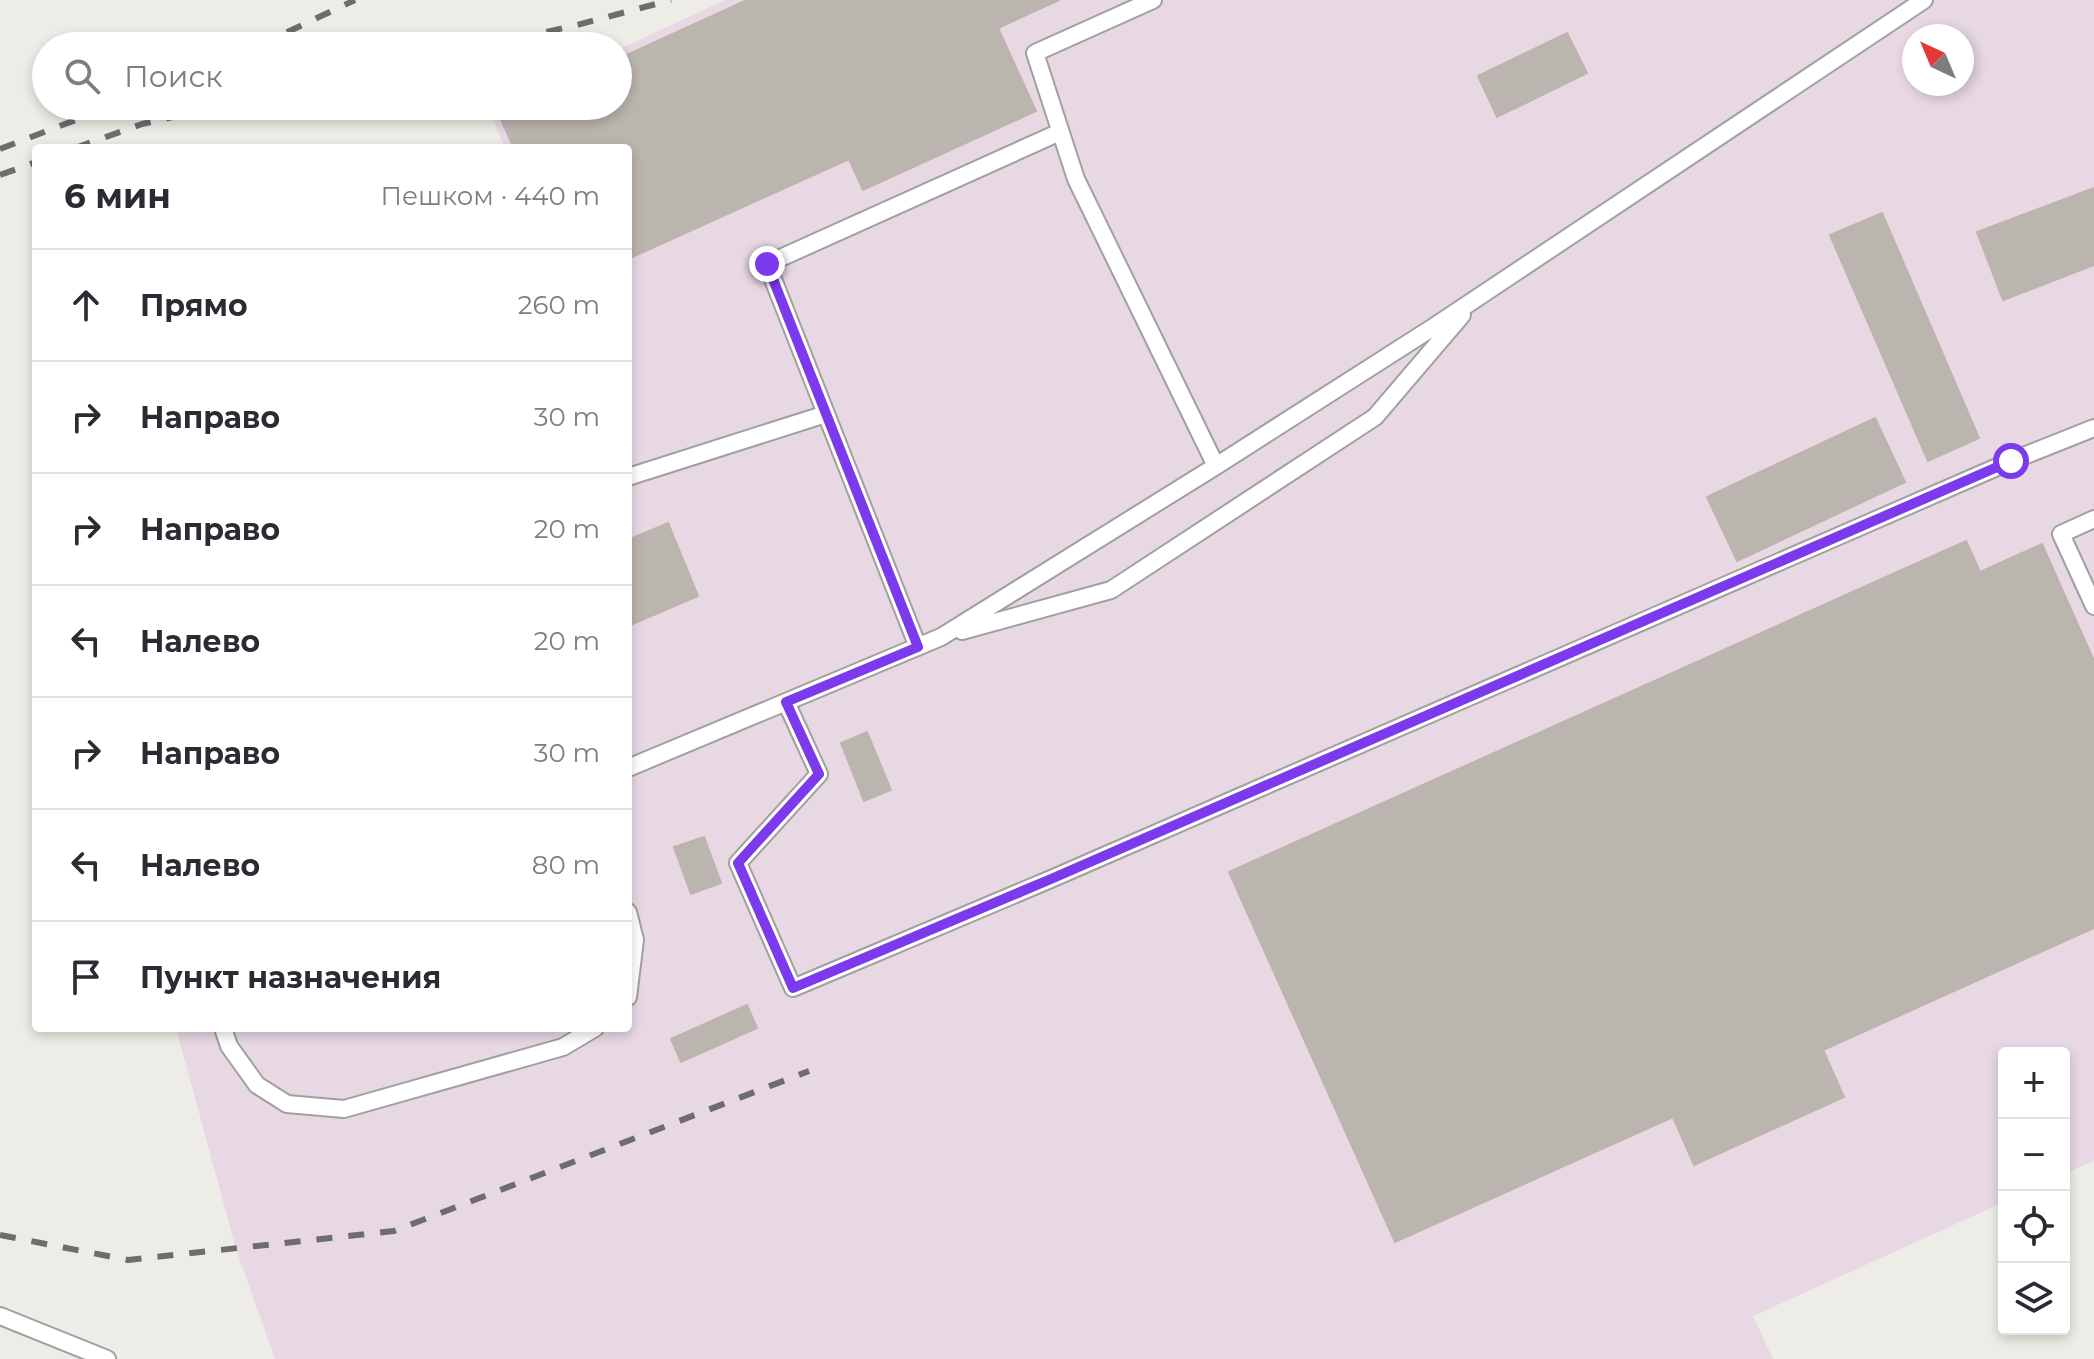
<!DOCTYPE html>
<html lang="ru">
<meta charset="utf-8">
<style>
body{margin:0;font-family:Montserrat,sans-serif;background:#f2f2f3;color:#2b2b33}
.controls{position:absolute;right:24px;bottom:24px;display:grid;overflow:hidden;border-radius:8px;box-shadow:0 4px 12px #0003}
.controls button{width:72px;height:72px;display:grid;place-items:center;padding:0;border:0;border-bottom:2px solid #e1e1e2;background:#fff;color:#2b2b33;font:40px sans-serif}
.compass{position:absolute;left:1902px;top:24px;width:72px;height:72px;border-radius:50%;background:#fff;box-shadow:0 4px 12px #0003;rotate:316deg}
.stop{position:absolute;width:24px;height:24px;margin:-18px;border:6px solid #7c3aed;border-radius:50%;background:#fff}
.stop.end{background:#7c3aed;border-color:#fff;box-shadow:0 2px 8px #0008}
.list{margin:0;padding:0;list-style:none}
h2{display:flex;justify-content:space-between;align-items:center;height:104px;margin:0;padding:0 32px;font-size:34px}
h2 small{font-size:26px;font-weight:400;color:#7c7c81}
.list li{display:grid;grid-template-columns:52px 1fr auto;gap:24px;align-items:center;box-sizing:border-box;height:112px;padding:0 32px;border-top:2px solid #e1e1e2}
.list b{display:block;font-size:30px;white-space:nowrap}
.list em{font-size:26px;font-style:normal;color:#7c7c81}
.icon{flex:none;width:44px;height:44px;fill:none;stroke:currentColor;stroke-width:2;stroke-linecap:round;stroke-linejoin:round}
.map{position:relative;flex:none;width:2094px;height:1359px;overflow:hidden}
.search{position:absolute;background:#fff;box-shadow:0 4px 12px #0003;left:32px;top:32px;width:600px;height:88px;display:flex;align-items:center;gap:20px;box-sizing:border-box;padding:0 28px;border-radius:44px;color:#7c7c81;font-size:30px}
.panel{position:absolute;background:#fff;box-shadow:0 4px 12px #0003;left:32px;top:144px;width:600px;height:888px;border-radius:8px}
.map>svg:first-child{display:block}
</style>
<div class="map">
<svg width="2094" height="1359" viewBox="0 0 2094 1359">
<rect width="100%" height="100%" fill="#eeece6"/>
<!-- industrial -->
<path fill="#e7d8e3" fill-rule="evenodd" d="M 725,0 L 2094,0 L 2094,1161 L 2064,1174 L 2064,1053 L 2004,1053 L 2004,1202 L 1753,1316 L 1773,1359 L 275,1359 L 236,1249 L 176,1028 L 628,1028 L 628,148 L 505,148 L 489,110 L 498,106 L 618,106 L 618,50 ZM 1914,36 L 1962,36 L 1962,84 L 1914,84 Z"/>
<!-- building -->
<path fill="#bbb5af" stroke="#beb4aa" stroke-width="2" d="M 747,0 L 1059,0 L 998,28 L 1036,111 L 863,190 L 849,159 L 628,259 L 628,148 L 514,148 L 498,113 L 514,106 L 618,106 L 618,59 Z
M 1567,33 L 1587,73 L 1497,117 L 1478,76 Z
M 2094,188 L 2094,265 L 2003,300 L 1977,232 Z
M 1882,213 L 1979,438 L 1928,461 L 1830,235 Z
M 1875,418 L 1905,482 L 1737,561 L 1707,497 Z
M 668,523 L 698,596 L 628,626 L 628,540 Z
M 1966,541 L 1980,572 L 2042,544 L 2094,661 L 2094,928 L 1823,1050 L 1844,1097 L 1694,1165 L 1673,1117 L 1395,1242 L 1229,872 Z
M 867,732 L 891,790 L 864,801 L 841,743 Z
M 704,837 L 721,883 L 691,894 L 674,847 Z
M 747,1005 L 757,1028 L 681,1062 L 671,1039 Z"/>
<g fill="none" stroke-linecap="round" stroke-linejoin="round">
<defs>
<path id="lane" d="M 1153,0 L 1035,53 L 1076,179 L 1216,466
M 1924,0 L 1435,326 L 1216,466 L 941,637 L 786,702 L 819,774 L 738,863 L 793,988 L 1051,879 L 2011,461 L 2094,428
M 628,477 L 826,414
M 2094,519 L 2061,534 L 2094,606
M 962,631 L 1111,590 L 1375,417 L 1462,315
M 918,647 L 767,264 L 1060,132
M 628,768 L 786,702
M 628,912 L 635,940 L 628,997
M 223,1028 L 229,1046 L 257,1085 L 287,1104 L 344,1109 L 563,1047 L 595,1028
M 0,1316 L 107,1359"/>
</defs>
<!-- lane casing -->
<use href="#lane" stroke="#a0a0a0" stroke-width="20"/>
<!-- lane -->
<use href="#lane" stroke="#fff" stroke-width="16"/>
<!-- rail -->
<path stroke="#6d6d6d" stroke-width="6" stroke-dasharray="16 16" stroke-linecap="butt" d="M 258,46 L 355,0
M 484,46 L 577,25 L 671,0
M 75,148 L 142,124 L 221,106
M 0,149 L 112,106
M 0,175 L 36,162
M 0,1235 L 128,1260 L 394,1231 L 809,1071"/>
</g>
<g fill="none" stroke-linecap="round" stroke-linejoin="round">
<!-- route -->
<path stroke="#7c3aed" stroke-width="10" d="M 767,264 L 918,647 L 786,702 L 819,774 L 738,863 L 793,988 L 1051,879 L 2011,461"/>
</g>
</svg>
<div class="controls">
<button>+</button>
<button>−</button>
<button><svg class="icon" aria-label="locate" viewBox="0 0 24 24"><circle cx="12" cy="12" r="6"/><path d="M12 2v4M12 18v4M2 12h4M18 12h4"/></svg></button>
<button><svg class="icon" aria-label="layers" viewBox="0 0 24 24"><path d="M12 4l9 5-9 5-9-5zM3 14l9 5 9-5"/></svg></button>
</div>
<svg class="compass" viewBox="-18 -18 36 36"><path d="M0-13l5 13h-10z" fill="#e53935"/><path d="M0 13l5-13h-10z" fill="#7c7c81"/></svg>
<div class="stop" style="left:2011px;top:461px"></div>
<div class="stop end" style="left:767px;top:264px"></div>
<div class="search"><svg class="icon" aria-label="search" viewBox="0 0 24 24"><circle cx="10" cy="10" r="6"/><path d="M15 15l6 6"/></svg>Поиск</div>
<section class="panel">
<h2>6 мин<small>Пешком · 440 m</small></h2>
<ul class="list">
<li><svg class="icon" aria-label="ahead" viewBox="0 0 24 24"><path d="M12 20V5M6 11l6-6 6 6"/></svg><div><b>Прямо</b></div><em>260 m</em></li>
<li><svg class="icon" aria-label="right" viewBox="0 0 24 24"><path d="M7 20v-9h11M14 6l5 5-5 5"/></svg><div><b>Направо</b></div><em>30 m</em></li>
<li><svg class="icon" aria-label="right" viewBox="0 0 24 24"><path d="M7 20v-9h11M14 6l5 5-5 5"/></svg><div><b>Направо</b></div><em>20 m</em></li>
<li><svg class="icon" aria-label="left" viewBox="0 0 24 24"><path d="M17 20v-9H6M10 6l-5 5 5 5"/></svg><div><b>Налево</b></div><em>20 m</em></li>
<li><svg class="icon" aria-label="right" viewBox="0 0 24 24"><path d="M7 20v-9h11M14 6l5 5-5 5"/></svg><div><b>Направо</b></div><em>30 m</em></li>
<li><svg class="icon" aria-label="left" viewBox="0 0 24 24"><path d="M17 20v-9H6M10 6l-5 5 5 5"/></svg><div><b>Налево</b></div><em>80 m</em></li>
<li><svg class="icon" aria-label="arrive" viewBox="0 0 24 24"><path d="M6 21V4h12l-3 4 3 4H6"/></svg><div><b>Пункт назначения</b></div></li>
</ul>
</section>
</div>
